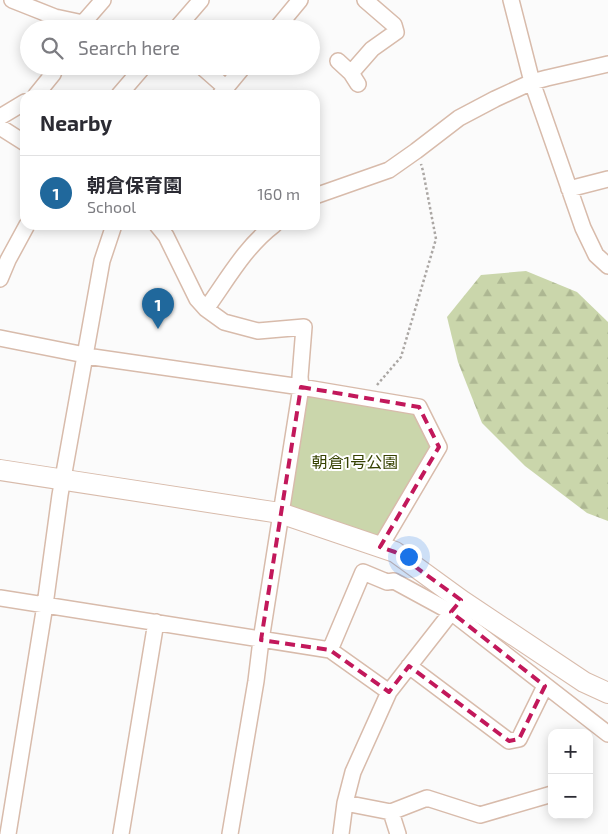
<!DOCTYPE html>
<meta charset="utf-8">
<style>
body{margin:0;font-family:"Exo 2","Noto Sans JP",sans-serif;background:#f7f7f7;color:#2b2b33}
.controls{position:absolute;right:15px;bottom:15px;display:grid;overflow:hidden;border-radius:10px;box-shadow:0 2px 12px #0003}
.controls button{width:45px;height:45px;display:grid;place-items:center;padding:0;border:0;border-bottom:1px solid #e1e1e2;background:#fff;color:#2b2b33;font:25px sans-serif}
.you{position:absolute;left:408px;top:556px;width:18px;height:18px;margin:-12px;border:4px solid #fff;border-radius:50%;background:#1a73e8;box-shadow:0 0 0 8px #1a73e833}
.badge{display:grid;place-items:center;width:32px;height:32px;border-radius:50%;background:#20689c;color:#fff;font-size:16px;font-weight:700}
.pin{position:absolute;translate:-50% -41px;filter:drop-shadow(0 1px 2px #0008)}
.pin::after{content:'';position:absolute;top:26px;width:18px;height:15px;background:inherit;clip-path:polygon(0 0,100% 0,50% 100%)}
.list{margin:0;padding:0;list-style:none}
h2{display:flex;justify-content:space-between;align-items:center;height:65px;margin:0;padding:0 20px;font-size:21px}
h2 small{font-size:16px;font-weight:400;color:#7c7c81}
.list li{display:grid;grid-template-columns:32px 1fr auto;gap:15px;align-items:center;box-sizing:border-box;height:75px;padding:0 20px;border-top:1px solid #e1e1e2}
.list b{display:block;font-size:19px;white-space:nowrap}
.list p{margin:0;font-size:16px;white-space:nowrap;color:#7c7c81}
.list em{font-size:16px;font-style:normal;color:#7c7c81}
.icon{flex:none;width:28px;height:28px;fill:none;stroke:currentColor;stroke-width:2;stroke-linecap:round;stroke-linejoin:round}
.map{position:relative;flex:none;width:608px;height:834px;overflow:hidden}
.search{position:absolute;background:#fff;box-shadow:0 2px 12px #0003;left:20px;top:20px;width:300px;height:55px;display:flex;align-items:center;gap:12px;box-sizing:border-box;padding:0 18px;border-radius:28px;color:#7c7c81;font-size:19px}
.panel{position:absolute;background:#fff;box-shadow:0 2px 12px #0003;left:20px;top:90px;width:300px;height:140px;border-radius:15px}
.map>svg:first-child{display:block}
</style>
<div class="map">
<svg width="608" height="834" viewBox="0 0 608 834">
<defs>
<pattern id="forest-firs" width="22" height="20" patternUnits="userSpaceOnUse" patternTransform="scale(1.25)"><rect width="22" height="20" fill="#cad6ab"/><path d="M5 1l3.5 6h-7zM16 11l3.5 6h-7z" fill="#adb792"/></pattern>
</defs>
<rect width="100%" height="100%" fill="#fbfbfb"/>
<!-- green -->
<path fill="#cad6ab" d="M 301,387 L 419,407 L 439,447 L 380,547 L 280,513 Z"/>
<!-- forest -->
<path fill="url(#forest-firs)" d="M 526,271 L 577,292 L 608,322 L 608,521 L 587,513 L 525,466 L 482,423 L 458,362 L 447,317 L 481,275 Z"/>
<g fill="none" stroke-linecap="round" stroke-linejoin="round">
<defs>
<path id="street" d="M 12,0 L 55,17 L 83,23
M 511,0 L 532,82 L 583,228 L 596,255 L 608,266
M 77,28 L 83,23 L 103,0
M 176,29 L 201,0
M 276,29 L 300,0
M 338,61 L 351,73 L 358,84
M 201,66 L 226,88
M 351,73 L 372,49 L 396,32 L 394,25 L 365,0
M 36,95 L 53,74 L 56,66
M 119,95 L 144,66
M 220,95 L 244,66
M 0,117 L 25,102
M 0,127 L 25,143
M 569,189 L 608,179
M 315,196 L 389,170 L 416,151 L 459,118 L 495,99 L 532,82 L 547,78 L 608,64
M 157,225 L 166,236 L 197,299 L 206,309 L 224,322 L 258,331 L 304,327 L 300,377 L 301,387 L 261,640 L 256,681 L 230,834
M 0,279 L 8,260 L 27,225
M 206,309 C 227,280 245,247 274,225
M 0,338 L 85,355 L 86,356 L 301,387 L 419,407 L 439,447 L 380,547
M 0,598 L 330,650 L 389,692
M 330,650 L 363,572 L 387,582 L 394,581 L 451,612 L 608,734
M 409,666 L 509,741 L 519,739 L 545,686
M 345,803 L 391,812 L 398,834
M 391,812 L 427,798 L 480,815 L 552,794
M 8,834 L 45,605 L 60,495 L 102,261 L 114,225
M 121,834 L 156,622
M 341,834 L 345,803 L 353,772 L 389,692 L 457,605"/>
<path id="secondary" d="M 0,470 L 280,513 L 395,552 L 461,600 L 584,682 L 608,693"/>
</defs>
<!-- street casing -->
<use href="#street" stroke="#d8bbab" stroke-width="18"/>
<!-- secondary casing -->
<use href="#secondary" stroke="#d8bbab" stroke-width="22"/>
<!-- path -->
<path stroke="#aba7a4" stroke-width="2.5" stroke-dasharray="2.5 2.5" stroke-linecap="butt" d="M 377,385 L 401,357 L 436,239 L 423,171 L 421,164"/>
<!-- street -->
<use href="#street" stroke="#fff" stroke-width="15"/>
<!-- secondary -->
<use href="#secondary" stroke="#fff" stroke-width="20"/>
</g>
<!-- marked area -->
<path fill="none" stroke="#c2185b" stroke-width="4" stroke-dasharray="10 6" stroke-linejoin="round" d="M 301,387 L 419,407 L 439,447 L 380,547 L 395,552 L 461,600 L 451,612 L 545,686 L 519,739 L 509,741 L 409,666 L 389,692 L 330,650 L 261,640 Z"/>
<g text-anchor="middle" stroke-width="4" stroke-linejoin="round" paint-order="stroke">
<!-- park labels -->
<g font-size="16" fill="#364202" stroke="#fff">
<text x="355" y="468">朝倉1号公園</text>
</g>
</g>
</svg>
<div class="controls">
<button>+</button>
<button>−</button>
</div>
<div class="you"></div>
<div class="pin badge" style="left:158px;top:329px">1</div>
<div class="search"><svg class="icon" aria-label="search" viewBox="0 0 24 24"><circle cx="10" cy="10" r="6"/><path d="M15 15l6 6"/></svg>Search here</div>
<section class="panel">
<h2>Nearby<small></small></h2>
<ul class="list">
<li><span class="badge">1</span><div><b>朝倉保育園</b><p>School</p></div><em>160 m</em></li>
</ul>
</section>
</div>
